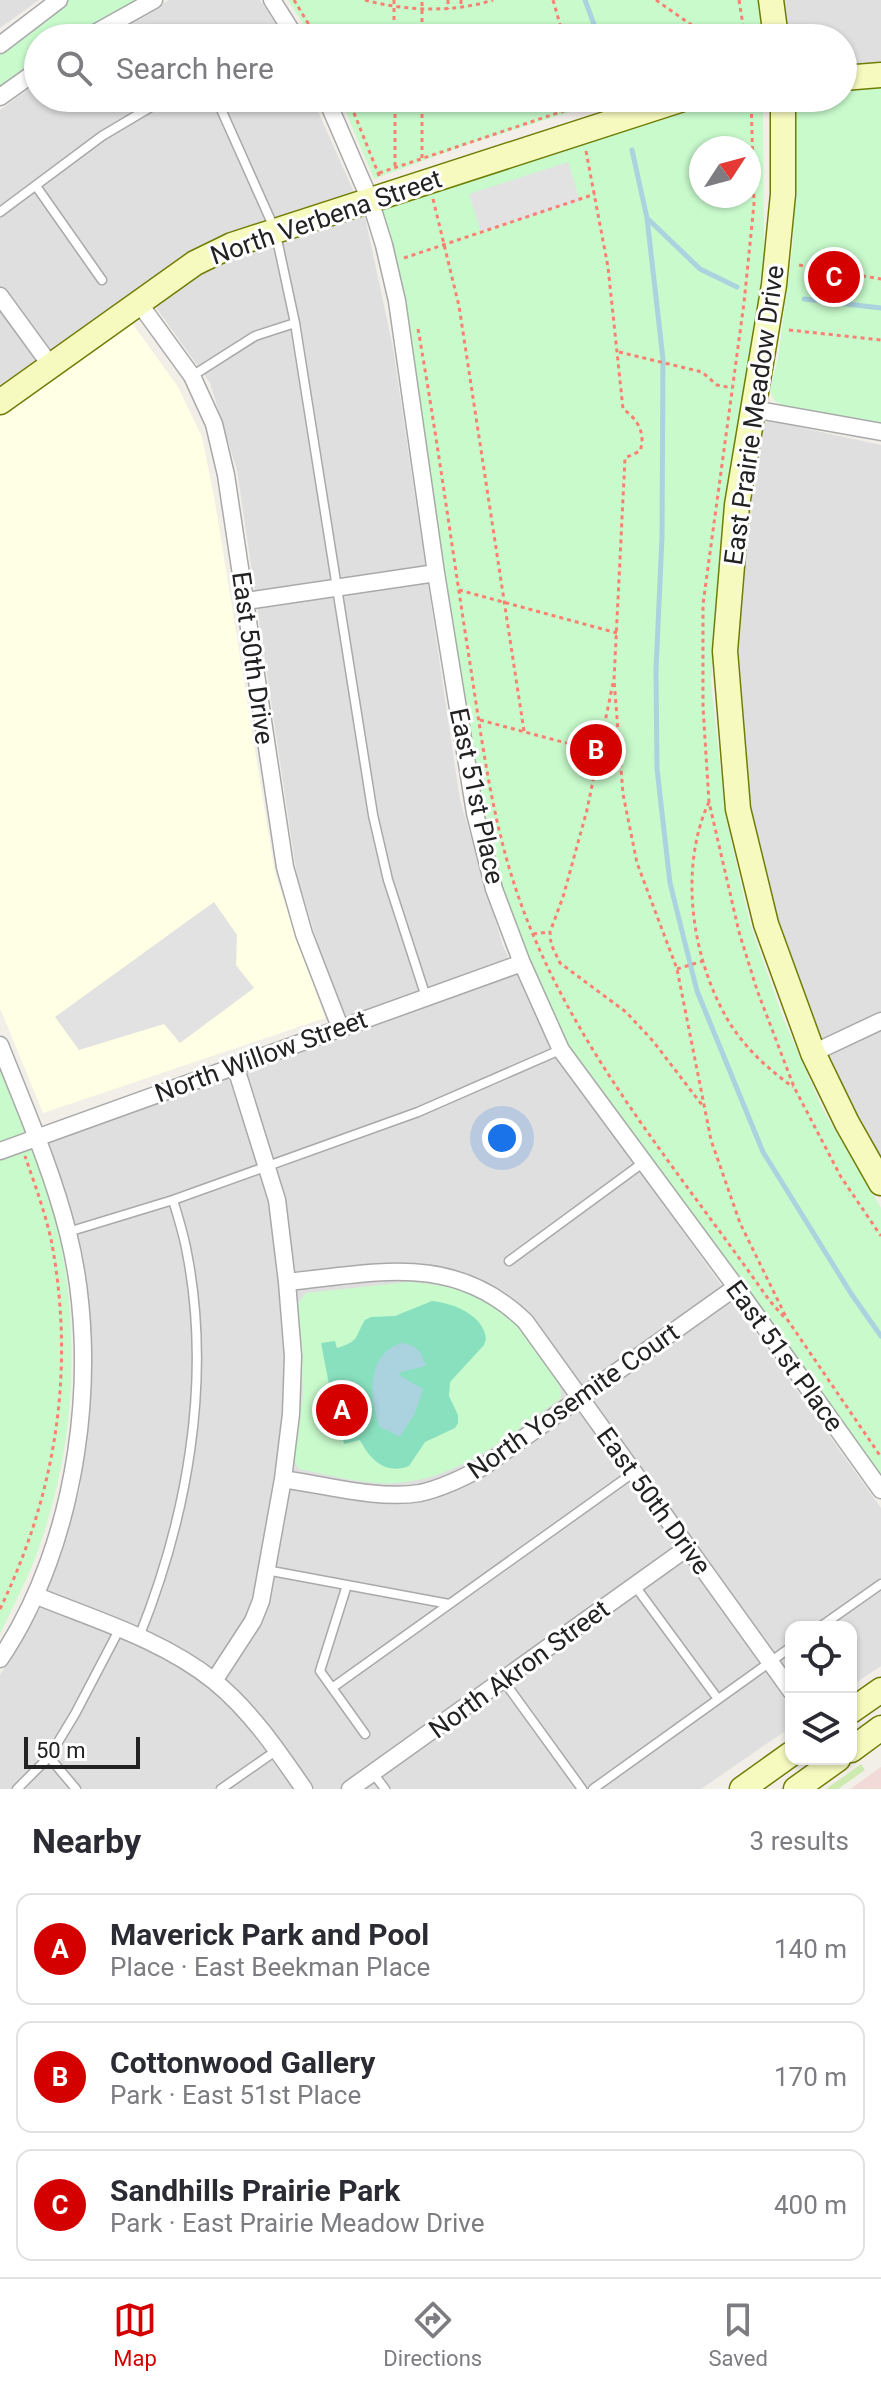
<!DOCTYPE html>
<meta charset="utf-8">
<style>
body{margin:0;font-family:Roboto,sans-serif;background:#f2f2f3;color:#2b2b33}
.controls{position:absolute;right:24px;bottom:24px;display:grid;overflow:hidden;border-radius:16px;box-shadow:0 2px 6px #0004}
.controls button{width:72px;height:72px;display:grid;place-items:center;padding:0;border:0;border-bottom:2px solid #e1e1e2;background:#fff;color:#2b2b33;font:40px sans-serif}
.compass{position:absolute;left:689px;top:136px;width:72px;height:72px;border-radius:50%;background:#fff;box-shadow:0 2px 6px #0004;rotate:54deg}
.scale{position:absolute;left:24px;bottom:20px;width:116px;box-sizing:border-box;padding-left:8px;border:4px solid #222;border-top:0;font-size:22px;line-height:28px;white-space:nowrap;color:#222;-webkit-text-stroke:6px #fff;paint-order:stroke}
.you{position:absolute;left:502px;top:1138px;width:28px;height:28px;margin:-20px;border:6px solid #fff;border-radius:50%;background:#1a73e8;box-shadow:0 0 0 12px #1a73e833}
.badge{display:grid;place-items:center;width:52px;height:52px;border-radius:50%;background:#d40000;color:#fff;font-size:26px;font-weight:700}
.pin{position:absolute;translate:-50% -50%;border:4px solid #fff;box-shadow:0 2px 8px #0006}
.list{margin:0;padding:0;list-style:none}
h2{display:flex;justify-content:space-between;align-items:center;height:104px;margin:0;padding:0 32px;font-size:34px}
h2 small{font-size:26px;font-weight:400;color:#7c7c81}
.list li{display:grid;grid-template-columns:52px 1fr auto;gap:24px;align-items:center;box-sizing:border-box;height:112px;margin:0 16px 16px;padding:0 16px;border:2px solid #e1e1e2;border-radius:16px}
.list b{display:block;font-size:30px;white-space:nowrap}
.list p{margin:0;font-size:26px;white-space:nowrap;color:#7c7c81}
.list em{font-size:26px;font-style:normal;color:#7c7c81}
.icon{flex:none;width:44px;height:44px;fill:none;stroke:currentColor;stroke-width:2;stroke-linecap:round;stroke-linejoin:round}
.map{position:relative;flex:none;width:881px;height:1789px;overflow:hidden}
.search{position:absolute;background:#fff;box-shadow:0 2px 6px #0004;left:24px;right:24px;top:24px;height:88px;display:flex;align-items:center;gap:20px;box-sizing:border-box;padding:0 28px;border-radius:44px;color:#7c7c81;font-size:30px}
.sheet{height:488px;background:#fff}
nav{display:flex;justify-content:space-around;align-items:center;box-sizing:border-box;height:112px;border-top:2px solid #e1e1e2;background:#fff;font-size:22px;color:#7c7c81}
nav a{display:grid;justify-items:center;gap:4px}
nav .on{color:#d40000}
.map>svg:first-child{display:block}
</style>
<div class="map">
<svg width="881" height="1789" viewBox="0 0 881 1789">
<rect width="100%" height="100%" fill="#f2efe9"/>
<!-- residential -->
<path fill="#e0dfdf" d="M 0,0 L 39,0 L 0,28 Z
M 169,0 L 260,0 L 285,38 L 102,38 Z
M 777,0 L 881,0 L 881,68 L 843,69 L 843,38 L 782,38 Z
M 38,82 L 38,98 L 312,98 L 365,217 L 393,348 L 460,800 L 503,946 L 550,1046 L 881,1508 L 881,1666 L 851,1686 L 851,1627 L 791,1627 L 791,1727 L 701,1789 L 0,1789 L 0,1675 L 40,1609 L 80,1490 L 92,1357 L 78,1240 L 48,1140 L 346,1034 L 297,877 L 237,470 L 210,383 L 142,288 L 0,390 L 0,110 Z
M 762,419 L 881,445 L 881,1168 L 819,1046 L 776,926 L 748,814 L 736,661 L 747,518 Z"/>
<!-- commercial -->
<path fill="#f2dad9" d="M 881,1767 L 881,1789 L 850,1789 Z"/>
<!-- education -->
<path fill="#ffffe5" d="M 132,323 L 178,387 L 202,437 L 215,502 L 275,874 L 325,1018 L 43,1113 L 0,1008 L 0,417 Z"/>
<!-- grass -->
<path fill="#cdebb0" d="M 861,1764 L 865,1770 L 838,1789 L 826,1789 Z"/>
<!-- park -->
<path fill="#c8facc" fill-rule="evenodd" d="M 59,0 L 154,0 L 86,38 L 38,38 L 38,70 L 0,97 L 0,45 Z
M 288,0 L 759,0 L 764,38 L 312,38 Z
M 881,87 L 881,426 L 782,405 L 775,401 L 770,390 L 778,358 L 793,245 L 796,108 L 802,98 L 843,98 L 843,89 Z
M 340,98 L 614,98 L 466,145 L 374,179 Z
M 763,99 L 764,267 L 756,349 L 722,549 L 711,682 L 726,818 L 750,924 L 783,1018 L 823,1110 L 881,1208 L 881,1482 L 563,1043 L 503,897 L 485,829 L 450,611 L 408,314 L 397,263 L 382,210 L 702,106 ZM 701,148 L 749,148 L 749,196 L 701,196 Z
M 0,1070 C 21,1120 50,1183 60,1237 C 80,1344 75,1447 38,1550 C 28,1579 13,1606 0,1634 Z
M 408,1282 C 474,1286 501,1302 540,1355 C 551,1370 562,1379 561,1398 C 505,1438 452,1487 379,1483 C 353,1482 325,1474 299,1469 L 294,1461 L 303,1394 L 298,1303 L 306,1293 Z"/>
<!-- pitch -->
<path fill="#88e0be" d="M 432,1301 C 453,1303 484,1315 486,1339 L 484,1345 L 450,1382 L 449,1396 L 458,1415 L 458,1423 L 455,1428 L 425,1442 L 409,1466 C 386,1475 370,1460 360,1440 L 344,1444 L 338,1416 L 330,1418 L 327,1407 L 333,1405 L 321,1343 L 335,1341 L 337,1348 C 360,1341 354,1338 365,1320 L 371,1317 L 395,1316 Z"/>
<!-- parking -->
<path fill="#e2e2e2" d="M 568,162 L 580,201 L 481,232 L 469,194 Z
M 214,902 L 237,935 L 236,965 L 254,988 L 180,1043 L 164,1024 L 79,1050 L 55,1017 Z"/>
<!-- water -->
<path fill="#aad3df" d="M 402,1343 C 418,1345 421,1352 426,1366 L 401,1372 L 399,1375 L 423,1389 L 415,1413 L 400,1437 L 380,1427 C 369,1399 366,1353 402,1343 Z"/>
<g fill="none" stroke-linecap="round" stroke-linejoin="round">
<!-- stream -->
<path stroke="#aad3df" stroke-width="5" d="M 585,0 L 599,38
M 632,150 L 647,218 L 663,359 L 662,537 L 656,670 L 657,769 L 670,883 L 697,991 L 763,1152 L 852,1295 L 881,1336
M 647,218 L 700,269 L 737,287
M 804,299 L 881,308"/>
<defs>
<path id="lane" d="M 276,38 L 291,30
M 216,98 L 275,230 L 295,323 L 373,815 L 388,880 L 426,997
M 36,186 L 102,280
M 0,212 L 102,136 L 166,98
M 192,376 L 255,336 L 295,323
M 68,1232 L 173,1200 L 418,1112 L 560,1050
M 509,1261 L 644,1162
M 266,1570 L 449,1604
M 347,1585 L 320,1671 L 365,1734
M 635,1586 L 718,1699
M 820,1627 L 881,1584
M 139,1637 C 187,1518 212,1381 187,1253 C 184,1235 178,1217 173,1200
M 503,1680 L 582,1789
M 332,1688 L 633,1473
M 49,1757 L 76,1789
M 373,1773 L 385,1789
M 17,1789 L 49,1757 L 75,1714 L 119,1630
M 221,1789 L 277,1750
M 593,1789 L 791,1647"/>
<path id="street" d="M 272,0 L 296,38
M 86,38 L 154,0
M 0,45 L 59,0
M 0,97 L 38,70
M 326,98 L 370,200 L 384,245 L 397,301 L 436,573 L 475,813 L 494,889 L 522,963 L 561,1050 L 736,1287 L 881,1490
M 0,296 L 51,366
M 139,303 L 192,376 L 214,424 L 226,475 L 285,867 L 304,934 L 340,1027
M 753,409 L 881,432
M 246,601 L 436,573
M 0,1045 C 24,1106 52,1169 68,1233 C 102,1367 78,1544 0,1659
M 813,1053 L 881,1021
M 0,1151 L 522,963
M 287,1282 C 377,1273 453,1252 525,1321 L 791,1691
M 283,1479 C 324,1485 379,1500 420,1493 C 443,1488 463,1478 483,1467 L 736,1287
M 37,1596 C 96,1620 163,1640 214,1681 C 250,1710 278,1751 304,1789
M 214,1681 L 253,1621 L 261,1601 L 283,1479 L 291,1414 L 293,1356 L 287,1282 L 277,1200 L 235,1065
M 350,1789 L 687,1548"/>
<path id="secondary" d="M 771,0 L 776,38
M 843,78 L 881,75
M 783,98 L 783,194 L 774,285 L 737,505 L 725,651 L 738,809 L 766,924 L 813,1053 L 847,1123 L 881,1183
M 0,402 L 195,263 L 232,245 L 686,98
M 851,1711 L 881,1690
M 851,1750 L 881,1728
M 742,1789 L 791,1754
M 796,1789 L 838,1759"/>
</defs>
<!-- lane casing -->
<use href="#lane" stroke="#a9a9a9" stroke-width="11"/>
<!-- street casing -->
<use href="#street" stroke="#a9a9a9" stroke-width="19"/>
<!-- secondary casing -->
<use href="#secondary" stroke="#707d05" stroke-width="27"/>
<!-- path -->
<path stroke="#fa8072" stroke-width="3" stroke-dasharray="4 4" stroke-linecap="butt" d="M 294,0 L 317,38
M 365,0 C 406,11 453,13 493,0
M 394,0 L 394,38
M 448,0 L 448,9
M 461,0 L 461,7
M 553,0 L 564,38
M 656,0 L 710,38
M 739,0 L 745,38
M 422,38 L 422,0
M 348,98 L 380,178
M 395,98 L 395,166
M 575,98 L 577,107
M 751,98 L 754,204 L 744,303 L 703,604 L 703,707 L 709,802 L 739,932 L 757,990 L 794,1087 L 841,1177 L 881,1236
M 802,102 L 838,98
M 703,110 L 763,107
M 586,151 L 608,267 L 623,409 C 638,419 646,434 640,451 L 625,458 L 614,680 L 623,794 L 637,863 L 677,969 L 711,1140 L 740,1223 L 787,1319 L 881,1457
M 422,158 L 422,98
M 379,173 L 602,98
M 433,199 L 459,306 L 524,731
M 404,258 L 595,194
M 799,265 L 881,279
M 418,329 C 438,442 453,556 471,670 C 483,748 493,826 520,901 C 573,1050 680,1172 769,1300 L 784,1317
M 789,330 L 881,340
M 619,352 L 702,372 L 717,385 L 732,388
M 459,590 L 617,633
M 613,683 L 587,810 L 563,897 L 550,932 L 551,944 L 560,963 L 626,1012 L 653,1041 L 702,1105
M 480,720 L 600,752
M 709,802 C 678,869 692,960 729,1022 C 745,1048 769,1070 793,1087
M 533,934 L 549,932
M 677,969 L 703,961
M 0,1609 C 56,1493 75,1372 52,1244 C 46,1215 35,1185 25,1156"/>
<!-- lane -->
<use href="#lane" stroke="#fff" stroke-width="8"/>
<!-- street -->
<use href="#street" stroke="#fff" stroke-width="16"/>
<!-- secondary -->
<use href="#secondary" stroke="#f7fabf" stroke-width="24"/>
</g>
<g text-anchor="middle" stroke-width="6" stroke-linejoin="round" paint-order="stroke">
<!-- street labels -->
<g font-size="26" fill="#222" stroke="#fff">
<text transform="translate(326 217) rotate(-19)" y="9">North Verbena Street</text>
<text transform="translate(754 415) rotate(-82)" y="9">East Prairie Meadow Drive</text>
<text transform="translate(253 658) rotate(82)" y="9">East 50th Drive</text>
<text transform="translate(477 796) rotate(78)" y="9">East 51st Place</text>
<text transform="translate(261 1056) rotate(-20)" y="9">North Willow Street</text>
<text transform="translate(785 1356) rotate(54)" y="9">East 51st Place</text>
<text transform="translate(573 1401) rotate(-35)" y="9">North Yosemite Court</text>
<text transform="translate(654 1501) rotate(54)" y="9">East 50th Drive</text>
<text transform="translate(519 1669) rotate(-36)" y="9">North Akron Street</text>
</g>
</g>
</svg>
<div class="controls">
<button><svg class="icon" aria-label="locate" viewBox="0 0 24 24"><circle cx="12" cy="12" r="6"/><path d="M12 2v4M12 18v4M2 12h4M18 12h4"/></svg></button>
<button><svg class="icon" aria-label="layers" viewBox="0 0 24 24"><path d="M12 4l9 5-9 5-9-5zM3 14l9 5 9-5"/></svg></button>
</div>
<svg class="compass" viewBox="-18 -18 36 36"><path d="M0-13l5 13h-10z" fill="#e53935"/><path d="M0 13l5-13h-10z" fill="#7c7c81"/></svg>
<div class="scale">50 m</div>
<div class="you"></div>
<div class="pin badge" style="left:342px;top:1410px">A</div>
<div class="pin badge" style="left:596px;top:750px">B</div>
<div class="pin badge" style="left:834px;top:277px">C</div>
<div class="search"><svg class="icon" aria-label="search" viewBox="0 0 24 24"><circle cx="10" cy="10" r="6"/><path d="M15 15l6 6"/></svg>Search here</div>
</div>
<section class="sheet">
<h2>Nearby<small>3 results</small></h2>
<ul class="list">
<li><span class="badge">A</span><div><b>Maverick Park and Pool</b><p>Place · East Beekman Place</p></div><em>140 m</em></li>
<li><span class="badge">B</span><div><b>Cottonwood Gallery</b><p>Park · East 51st Place</p></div><em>170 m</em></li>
<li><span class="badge">C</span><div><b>Sandhills Prairie Park</b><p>Park · East Prairie Meadow Drive</p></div><em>400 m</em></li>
</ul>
</section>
<nav>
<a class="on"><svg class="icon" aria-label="map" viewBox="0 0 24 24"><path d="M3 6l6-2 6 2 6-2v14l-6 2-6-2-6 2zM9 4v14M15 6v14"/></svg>Map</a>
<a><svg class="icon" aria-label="directions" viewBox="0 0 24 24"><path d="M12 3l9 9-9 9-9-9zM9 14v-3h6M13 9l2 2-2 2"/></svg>Directions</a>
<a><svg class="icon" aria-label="saved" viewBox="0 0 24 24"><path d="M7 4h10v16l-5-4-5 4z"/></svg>Saved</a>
</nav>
